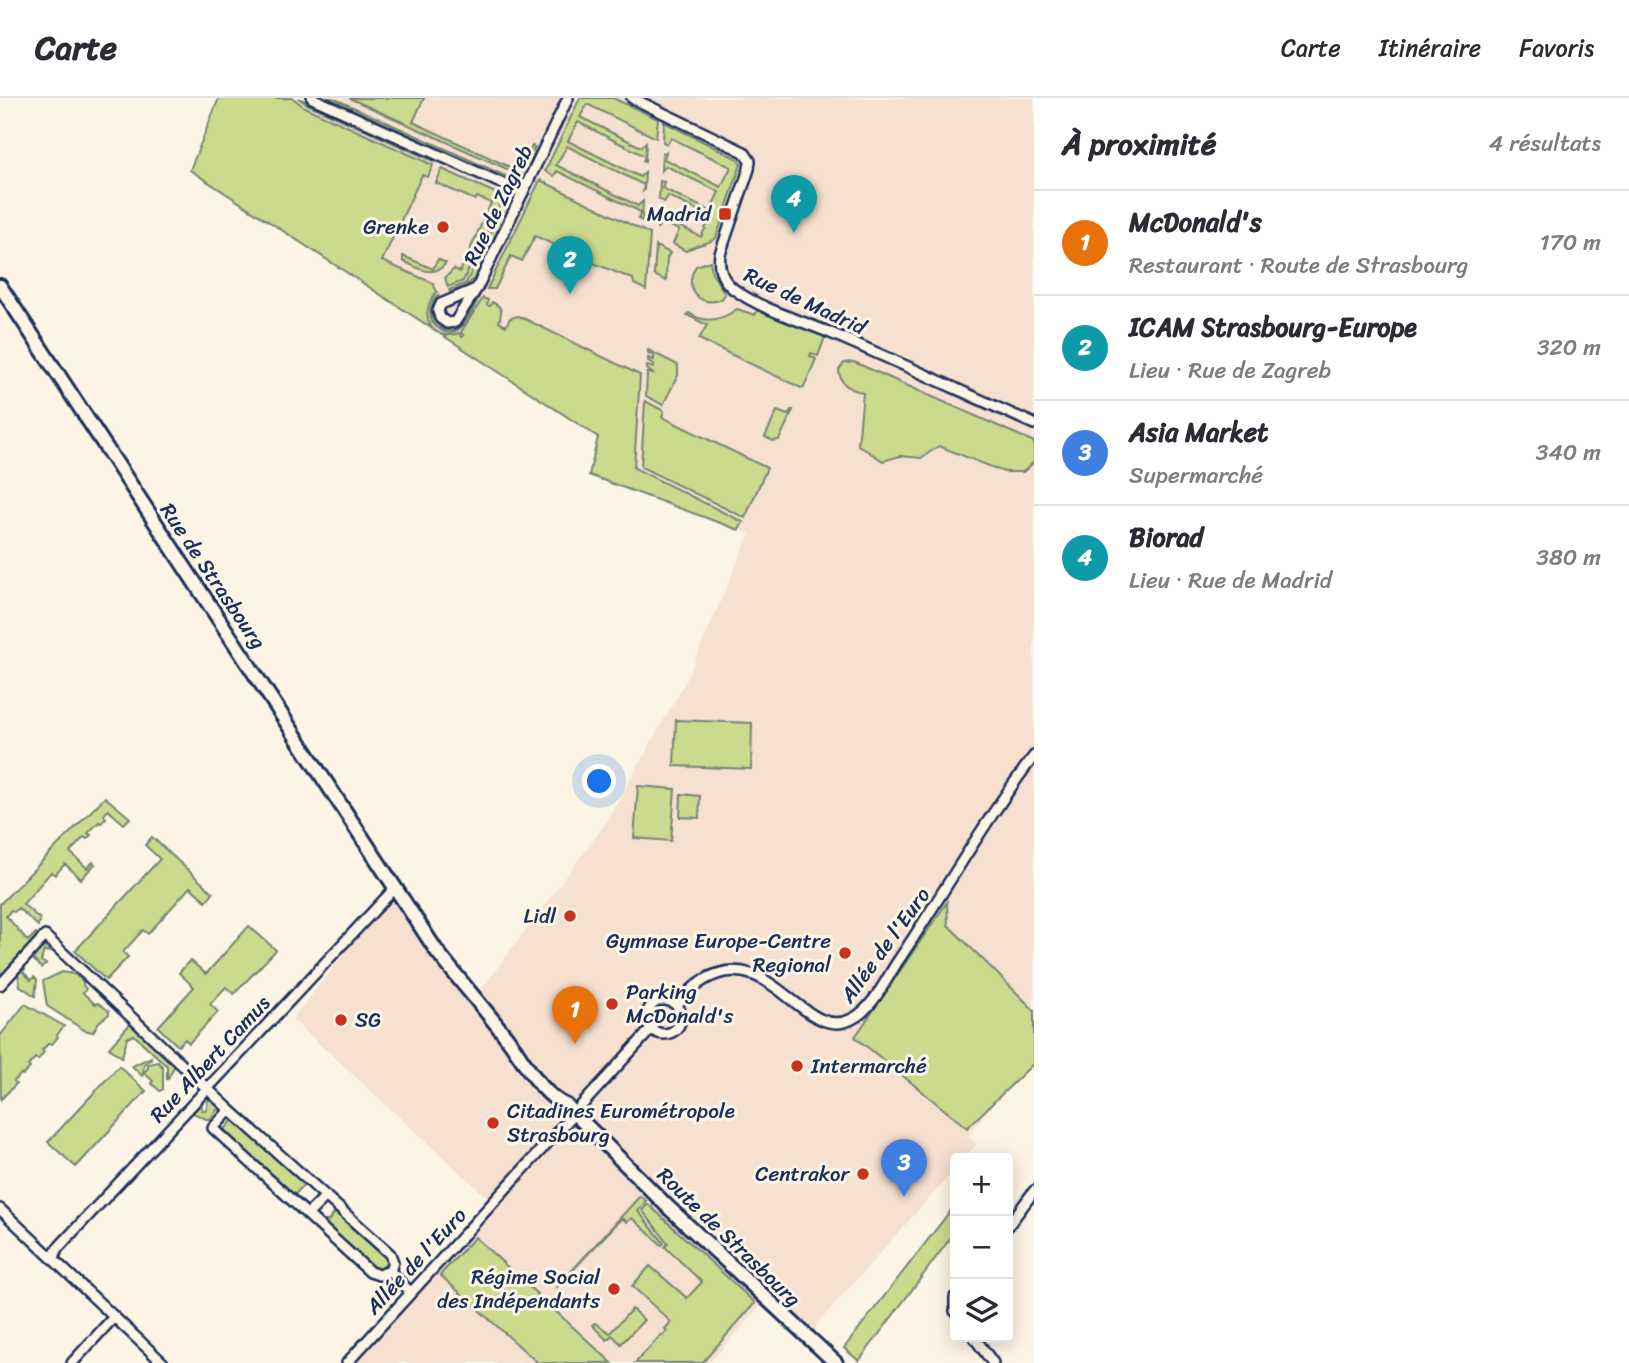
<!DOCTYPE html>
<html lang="fr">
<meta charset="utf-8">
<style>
body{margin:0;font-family:Sriracha,sans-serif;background:#f7f7f7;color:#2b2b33}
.controls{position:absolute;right:21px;bottom:21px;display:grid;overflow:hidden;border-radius:7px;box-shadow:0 4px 18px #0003}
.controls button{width:63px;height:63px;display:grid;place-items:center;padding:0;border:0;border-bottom:2px solid #e1e1e2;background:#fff;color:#2b2b33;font:35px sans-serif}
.you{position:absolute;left:600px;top:684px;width:24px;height:24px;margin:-18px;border:5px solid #fff;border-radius:50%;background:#1a73e8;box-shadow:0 0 0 10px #1a73e833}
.badge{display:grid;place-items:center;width:46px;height:46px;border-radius:50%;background:#2563eb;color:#fff;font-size:23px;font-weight:700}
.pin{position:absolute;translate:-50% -58px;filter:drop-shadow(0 2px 4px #0008)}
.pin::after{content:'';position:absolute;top:37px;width:24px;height:21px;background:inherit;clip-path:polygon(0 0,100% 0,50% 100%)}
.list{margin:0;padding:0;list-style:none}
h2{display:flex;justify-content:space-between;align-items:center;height:91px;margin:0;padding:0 28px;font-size:30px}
h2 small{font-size:23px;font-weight:400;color:#7c7c81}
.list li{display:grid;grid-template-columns:46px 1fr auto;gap:21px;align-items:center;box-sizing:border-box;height:105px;padding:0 28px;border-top:2px solid #e1e1e2}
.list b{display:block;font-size:26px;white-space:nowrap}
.list p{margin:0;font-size:23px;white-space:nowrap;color:#7c7c81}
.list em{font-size:23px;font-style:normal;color:#7c7c81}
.icon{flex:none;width:38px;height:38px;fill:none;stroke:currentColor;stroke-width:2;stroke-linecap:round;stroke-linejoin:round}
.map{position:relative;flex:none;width:1034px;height:1265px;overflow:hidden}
header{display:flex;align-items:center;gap:42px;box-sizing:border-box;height:98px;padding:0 35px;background:#fff;border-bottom:2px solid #e1e1e2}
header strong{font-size:33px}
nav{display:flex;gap:38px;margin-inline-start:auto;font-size:24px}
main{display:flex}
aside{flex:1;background:#fff}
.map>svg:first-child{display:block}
</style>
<header>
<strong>Carte</strong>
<nav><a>Carte</a><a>Itinéraire</a><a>Favoris</a></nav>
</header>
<main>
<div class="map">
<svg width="1034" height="1265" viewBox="0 0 1034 1265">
<rect width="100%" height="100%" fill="#fcf5e5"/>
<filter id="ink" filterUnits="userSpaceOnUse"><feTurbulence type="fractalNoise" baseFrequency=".0143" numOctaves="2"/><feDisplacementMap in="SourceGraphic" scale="14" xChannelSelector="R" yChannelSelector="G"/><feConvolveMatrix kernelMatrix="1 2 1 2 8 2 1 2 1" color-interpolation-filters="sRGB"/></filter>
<g filter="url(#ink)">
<!-- built -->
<path fill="#f6e0d0" d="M 219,0 L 1034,0 L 1034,950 L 968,1038 L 977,1046 L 964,1060 L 955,1060 L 955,1071 L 817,1226 L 811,1247 L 763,1206 L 709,1265 L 343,1265 L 489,1101 L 292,921 L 391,798 L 402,789 L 477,897 L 603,729 L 686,583 L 750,435 L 589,377 L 598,339 L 190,72 Z"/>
<!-- green -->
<path fill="#ccda8d" stroke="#748476" stroke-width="2" d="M 219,0 L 293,0 L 304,9 L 433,67 L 428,79 L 422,77 L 382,163 L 433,185 L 437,194 C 417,214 430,245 459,235 L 462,239 L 464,238 L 461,234 L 483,200 L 488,202 L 487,207 L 490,208 L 492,204 C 503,209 502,215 499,224 L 506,228 L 510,220 L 519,218 L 640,277 L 634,370 L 743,424 L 739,432 L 589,377 L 598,339 L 190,72 Z
M 298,0 L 434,62 L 435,64 L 307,6 Z
M 325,0 L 333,0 L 508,79 L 507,83 Z
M 349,0 L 424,0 L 413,24 L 512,70 L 511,73 Z
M 580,0 L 613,0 L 658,21 L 656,40 L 587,6 L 580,19 L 641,49 L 646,44 L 645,64 L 643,63 L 645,58 L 578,24 L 568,43 L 640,79 L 645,74 L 644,92 L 643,93 L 644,87 L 567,48 L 556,67 L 638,108 L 643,103 L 642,123 L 638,121 L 641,114 L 557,73 L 554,78 L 545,73 Z
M 664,24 L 738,61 L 741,66 L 716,140 C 707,147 696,146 686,153 L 673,146 L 679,132 L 661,124 L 657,131 L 658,112 L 663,113 L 661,119 L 701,139 L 711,119 L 668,98 L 664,104 L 659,101 L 660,83 L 664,84 L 662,90 L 710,113 L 719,94 L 666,68 L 661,73 L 662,55 L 666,54 L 664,61 L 721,89 L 731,69 L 671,40 L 667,46 L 663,44 Z
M 532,48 L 535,49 L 533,53 L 536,55 L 524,79 L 514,85 Z
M 442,71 L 500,97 L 502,103 L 463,183 L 448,189 L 445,180 L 454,171 L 460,174 L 491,105 L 477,99 L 475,102 L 436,85 Z
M 540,82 L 650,136 L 646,192 L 634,186 L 633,181 L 588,163 L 590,159 L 572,151 L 570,154 L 535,138 L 522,163 L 511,158 L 495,191 L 487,191 Z
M 496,123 L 501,126 L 476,179 L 466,188 L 450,194 L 449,192 L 466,185 Z
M 656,148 L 670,155 L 667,160 L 666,183 L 654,177 Z
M 403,158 L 433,171 L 438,161 L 446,165 C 433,181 418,170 403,163 Z
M 710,163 L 712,175 L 725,196 L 722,201 C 699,211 682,189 696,168 Z
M 439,196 L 433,207 L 432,219 L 442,231 L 452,233 L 462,227 L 478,199 L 479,199 C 469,219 456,252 432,224 C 428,213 430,204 439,196 Z
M 737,211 L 755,217 L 758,211 L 825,239 L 818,258 L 811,255 L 810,258 L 816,261 L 804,289 L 801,290 L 699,241 L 707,227 L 687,217 L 689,215 C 705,226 722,222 737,211 Z
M 648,252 L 678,267 L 678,277 L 663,307 L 646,298 L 647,275 L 653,276 L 647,271 L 647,268 L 654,270 L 654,266 L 648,263 L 648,260 L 654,262 L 654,258 L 648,255 Z
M 854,264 L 1034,344 L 1034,364 L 1023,374 L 1004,374 L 939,348 L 921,360 L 900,358 L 883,363 L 858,347 L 863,295 C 850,290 840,288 839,272 L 844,265 Z
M 645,303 L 664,313 L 662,319 L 767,370 L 745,420 L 641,369 Z
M 791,312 L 793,312 L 779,342 L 773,343 L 765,339 L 777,313 L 788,317 Z
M 676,622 L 752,625 L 751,671 L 674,668 Z
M 638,688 L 675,691 L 671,743 L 634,740 Z
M 681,696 L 700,698 L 699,720 L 680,719 Z
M 105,699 L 130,720 L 124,726 L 108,712 L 104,717 L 106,720 L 101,725 L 99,724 L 88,735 L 91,737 L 87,741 L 84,739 L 70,754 L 87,770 L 93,764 L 95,766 L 81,781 L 65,766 L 55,777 L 51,774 L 23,806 L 40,821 L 38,828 L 18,810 L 14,814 L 11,812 L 6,818 L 28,843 L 36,835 L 39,838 L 4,877 L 0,874 L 0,806 Z
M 152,739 L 213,795 L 206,803 L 190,789 L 148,836 L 143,832 L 123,854 L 128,859 L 106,882 L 75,853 L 160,761 L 145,747 Z
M 947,804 L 948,827 L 1034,912 L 1034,965 L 967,1030 L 855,939 Z
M 249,828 L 276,852 L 234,896 L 226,889 L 210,906 L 218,914 L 189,945 L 185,941 L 178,948 L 158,929 L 194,889 L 179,875 L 190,862 L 206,876 Z
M 48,849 L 50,854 L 44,853 L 41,863 L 46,866 L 41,870 L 33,861 L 39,850 Z
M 22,870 L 25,871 L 23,874 L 31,882 L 34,879 L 37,882 L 35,898 L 20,888 L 18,876 Z
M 62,874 L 74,876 L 83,883 L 83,887 L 86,891 L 83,895 L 95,906 L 98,905 L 109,913 L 109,916 L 99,924 L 93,934 L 84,932 L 47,908 L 43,883 Z
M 25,906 L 64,928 L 57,937 L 58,939 L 52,946 L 49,945 L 42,952 L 44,954 L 38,962 L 35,960 L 28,968 L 30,970 L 23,977 L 21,976 L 14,983 L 16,986 L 1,1001 L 0,938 Z
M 130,926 L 175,967 L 167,982 L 167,968 L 134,937 L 127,940 L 122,959 L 109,950 Z
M 151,959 L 151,961 L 144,966 L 143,975 L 148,970 L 148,966 L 158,964 L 163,969 L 163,991 L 160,993 L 151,985 L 153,983 L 144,975 L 142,978 L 132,968 Z
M 119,968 L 146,993 L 76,1069 L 48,1044 Z
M 209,997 L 220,1008 L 210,1021 L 206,1021 L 191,1014 L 201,1002 L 202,1012 L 206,1012 Z
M 233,1022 L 239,1022 L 305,1085 L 293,1099 L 226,1035 L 225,1031 Z
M 640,1098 L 646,1103 L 638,1113 L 664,1145 L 662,1147 L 632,1120 L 627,1124 L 622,1120 L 556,1190 Z
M 648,1106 L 755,1205 L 702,1265 L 635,1265 L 661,1237 L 662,1238 L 667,1233 L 665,1231 L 671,1224 L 632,1188 L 650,1168 L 687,1200 L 702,1184 L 665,1149 L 668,1145 L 642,1112 Z
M 955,1107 L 955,1134 L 859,1263 L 844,1250 Z
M 333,1110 L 387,1157 L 388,1164 L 379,1172 L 371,1171 L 321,1123 L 328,1123 L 334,1116 Z
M 475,1139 L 612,1265 L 538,1265 L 440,1177 Z
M 632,1211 L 644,1222 L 621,1246 L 612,1237 L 607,1242 L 592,1227 L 595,1225 L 610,1235 Z"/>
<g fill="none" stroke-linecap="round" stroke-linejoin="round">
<defs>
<path id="minor" d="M 312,0 L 523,95
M 632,0 L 744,54 L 750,63 L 749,71 L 720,156 C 718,171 722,183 735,192 C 760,211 805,224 833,236 C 901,265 967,296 1034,326
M 476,191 L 441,206 L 438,213 L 440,220 L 447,225 L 455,224 L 477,190 L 568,0
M 0,887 L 45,838 L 230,1012
M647 919a17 17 0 1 1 34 0a17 17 0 1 1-34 0Z
M 676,907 C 685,899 693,888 704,882 C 770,843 804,946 852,921 C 873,911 886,881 898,863 C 944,795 984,723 1034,658
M 230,1012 L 390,1156 L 393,1164 L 390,1173 L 379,1177 L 370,1174 L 213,1030 Z
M 0,1111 L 163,1265
M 308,1116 L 326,1098
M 1008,1128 L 1034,1093
M 54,1160 L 57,1151 L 396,789
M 390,1173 L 410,1194
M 955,1199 L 955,1213
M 974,1239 L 993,1265
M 72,1265 L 113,1220
M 347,1265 L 652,930"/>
<path id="secondary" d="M 0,188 L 436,852 C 459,882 484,910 507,940 C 524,962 540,996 567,1008 L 669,1110 L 836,1265"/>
</defs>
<!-- minor casing -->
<use href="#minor" stroke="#1b2f5e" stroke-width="14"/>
<!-- secondary casing -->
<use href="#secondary" stroke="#1b2f5e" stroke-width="18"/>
<!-- minor -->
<use href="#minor" stroke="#fcf5e5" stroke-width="9"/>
<!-- secondary -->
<use href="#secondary" stroke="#fcf5e5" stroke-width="12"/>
</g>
</g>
<!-- markers -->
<g fill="#c8321e" stroke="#fcf5e5" stroke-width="2.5">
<rect x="718" y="109" width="14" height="14" rx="3.5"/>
<circle cx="443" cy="129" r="7"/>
<circle cx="570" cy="818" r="7"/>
<circle cx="845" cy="855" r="7"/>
<circle cx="612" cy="906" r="7"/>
<circle cx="341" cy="922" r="7"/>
<circle cx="797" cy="968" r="7"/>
<circle cx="493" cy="1025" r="7"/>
<circle cx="863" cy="1076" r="7"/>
<circle cx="614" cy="1191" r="7"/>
</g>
<g text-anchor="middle" stroke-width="6" stroke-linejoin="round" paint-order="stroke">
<!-- street labels -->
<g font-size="21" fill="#1b2f5e" stroke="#fcf5e5">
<text transform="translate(498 107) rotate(-64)" y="7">Rue de Zagreb</text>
<text transform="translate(805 203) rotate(25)" y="7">Rue de Madrid</text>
<text transform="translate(213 478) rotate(56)" y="7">Rue de Strasbourg</text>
<text transform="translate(885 847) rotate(-54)" y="7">Allée de l'Euro</text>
<text transform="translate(210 961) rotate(-47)" y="7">Rue Albert Camus</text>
<text transform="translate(729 1139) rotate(44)" y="7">Route de Strasbourg</text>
<text transform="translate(416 1163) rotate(-47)" y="7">Allée de l'Euro</text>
</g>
<!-- poi labels -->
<g font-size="21" fill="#1b2f5e" stroke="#fcf5e5" text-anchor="end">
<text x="711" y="123">Madrid</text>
<text x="429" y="136">Grenke</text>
<text x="556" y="825">Lidl</text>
<text x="831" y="850">Gymnase Europe-Centre<tspan x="831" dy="24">Regional</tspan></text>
<text x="626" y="901" text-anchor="start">Parking<tspan x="626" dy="24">McDonald's</tspan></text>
<text x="355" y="929" text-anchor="start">SG</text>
<text x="811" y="975" text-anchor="start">Intermarché</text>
<text x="507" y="1020" text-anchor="start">Citadines Eurométropole<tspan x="507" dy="24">Strasbourg</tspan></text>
<text x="849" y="1083">Centrakor</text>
<text x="600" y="1186">Régime Social<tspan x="600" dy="24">des Indépendants</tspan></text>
</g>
</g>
</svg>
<div class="controls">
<button>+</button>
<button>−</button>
<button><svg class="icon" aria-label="layers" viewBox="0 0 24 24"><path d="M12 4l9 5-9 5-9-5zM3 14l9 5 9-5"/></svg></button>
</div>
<div class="you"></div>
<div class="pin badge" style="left:575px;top:946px;background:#e8710a">1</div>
<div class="pin badge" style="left:570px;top:196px;background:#0f9aa8">2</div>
<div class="pin badge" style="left:904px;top:1099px;background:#3f7fe0">3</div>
<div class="pin badge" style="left:794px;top:135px;background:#0f9aa8">4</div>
</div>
<aside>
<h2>À proximité<small>4 résultats</small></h2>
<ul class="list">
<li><span class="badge" style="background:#e8710a">1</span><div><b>McDonald's</b><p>Restaurant · Route de Strasbourg</p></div><em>170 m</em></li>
<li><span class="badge" style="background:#0f9aa8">2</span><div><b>ICAM Strasbourg-Europe</b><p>Lieu · Rue de Zagreb</p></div><em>320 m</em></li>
<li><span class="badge" style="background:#3f7fe0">3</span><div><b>Asia Market</b><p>Supermarché</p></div><em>340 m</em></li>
<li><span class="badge" style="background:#0f9aa8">4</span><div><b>Biorad</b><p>Lieu · Rue de Madrid</p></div><em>380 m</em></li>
</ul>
</aside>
</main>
